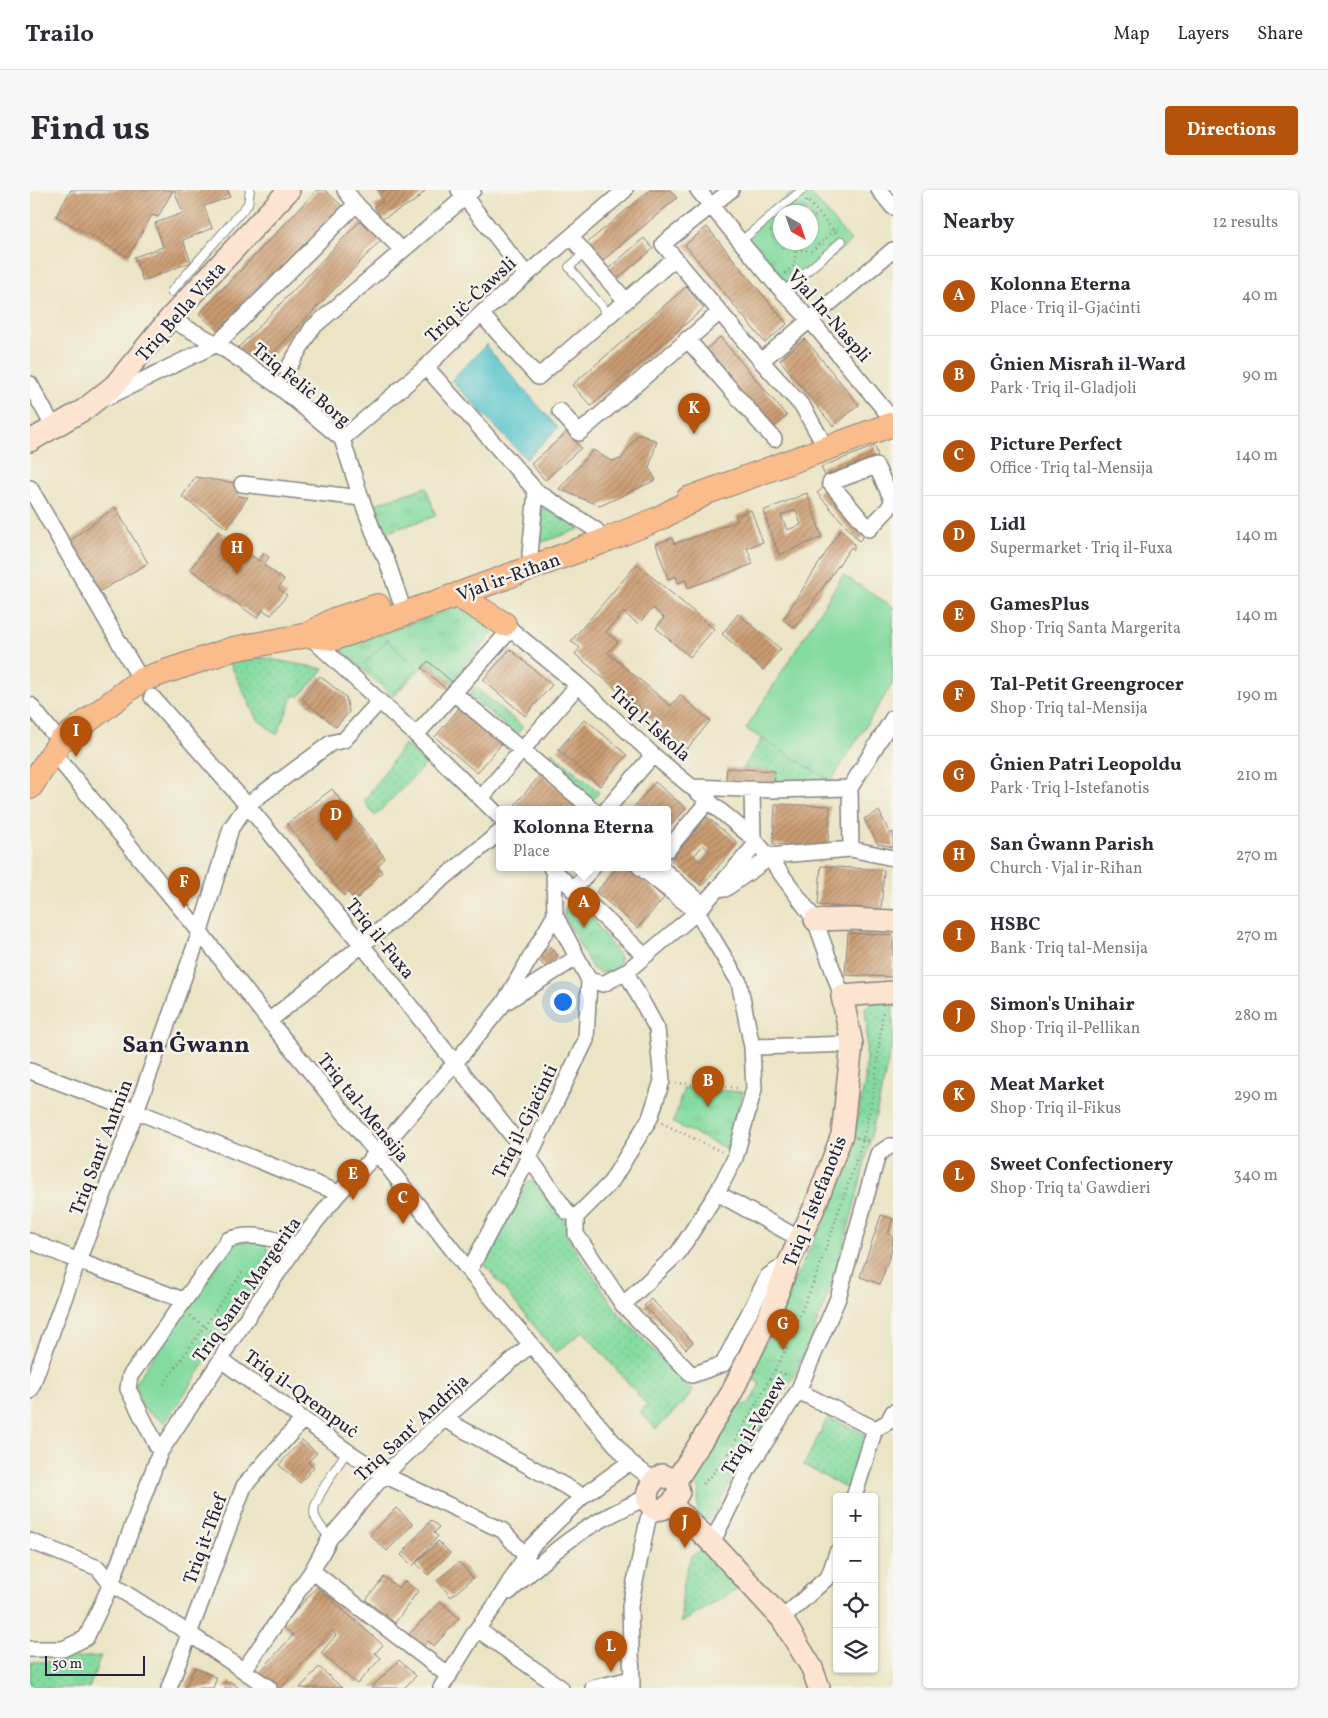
<!DOCTYPE html>
<meta charset="utf-8">
<style>
body{margin:0;font-family:Vollkorn,serif;background:#f7f7f7;color:#2b2b33}
.controls{position:absolute;right:15px;bottom:15px;display:grid;overflow:hidden;border-radius:5px;box-shadow:0 1px 4px #0004}
.controls button{width:45px;height:45px;display:grid;place-items:center;padding:0;border:0;border-bottom:1px solid #e1e1e2;background:#fff;color:#2b2b33;font:25px sans-serif}
.compass{position:absolute;left:743px;top:15px;width:45px;height:45px;border-radius:50%;background:#fff;box-shadow:0 1px 4px #0004;rotate:140deg}
.scale{position:absolute;left:15px;bottom:12px;width:100px;box-sizing:border-box;padding-left:5px;border:2px solid #22223b;border-top:0;font-size:14px;line-height:18px;white-space:nowrap;color:#22223b;-webkit-text-stroke:4px #f7f3e8;paint-order:stroke}
.you{position:absolute;left:532px;top:811px;width:18px;height:18px;margin:-12px;border:4px solid #fff;border-radius:50%;background:#1a73e8;box-shadow:0 0 0 8px #1a73e833}
.badge{display:grid;place-items:center;width:32px;height:32px;border-radius:50%;background:#b45309;color:#fff;font-size:16px;font-weight:700}
.pin{position:absolute;translate:-50% -41px;filter:drop-shadow(0 1px 2px #0008)}
.pin::after{content:'';position:absolute;top:26px;width:18px;height:15px;background:inherit;clip-path:polygon(0 0,100% 0,50% 100%)}
.popup{position:absolute;left:466px;top:616px;width:175px;height:65px;box-sizing:border-box;display:grid;place-content:center;border-radius:5px;background:#fff;filter:drop-shadow(0 1px 4px #0005);font-size:16px;white-space:nowrap;color:#7c7c81}
.popup b{font-size:19px;color:#2b2b33}
.popup::after{content:'';position:absolute;left:50%;top:100%;margin-left:-10px;border:10px solid transparent;border-top-color:#fff}
.list{margin:0;padding:0;list-style:none}
h2{display:flex;justify-content:space-between;align-items:center;height:65px;margin:0;padding:0 20px;font-size:21px}
h2 small{font-size:16px;font-weight:400;color:#7c7c81}
.list li{display:grid;grid-template-columns:32px 1fr auto;gap:15px;align-items:center;box-sizing:border-box;height:80px;padding:0 20px;border-top:1px solid #e1e1e2}
.list b{display:block;font-size:19px;white-space:nowrap}
.list p{margin:0;font-size:16px;white-space:nowrap;color:#7c7c81}
.list em{font-size:16px;font-style:normal;color:#7c7c81}
.icon{flex:none;width:28px;height:28px;fill:none;stroke:currentColor;stroke-width:2;stroke-linecap:round;stroke-linejoin:round}
.map{position:relative;flex:none;width:863px;height:1498px;overflow:hidden;border-radius:5px}
header{display:flex;align-items:center;gap:30px;box-sizing:border-box;height:70px;padding:0 25px;background:#fff;border-bottom:1px solid #e1e1e2}
header strong{font-size:24px}
nav{display:flex;gap:28px;margin-inline-start:auto;font-size:18px}
.intro{display:flex;align-items:center;justify-content:space-between;box-sizing:border-box;height:120px;padding:0 30px}
h1{margin:0;font-size:35px}
.button{padding:12px 22px;border-radius:5px;background:#b45309;color:#fff;font-size:18px;font-weight:700}
main{display:flex;gap:30px;padding:0 30px}
aside{flex:1;background:#fff;border-radius:5px;box-shadow:0 1px 4px #0004}
.map>svg:first-child{display:block}
</style>
<header>
<strong>Trailo</strong>
<nav><a>Map</a><a>Layers</a><a>Share</a></nav>
</header>
<div class="intro"><h1>Find us</h1><a class="button">Directions</a></div>
<main>
<div class="map">
<svg width="863" height="1498" viewBox="0 0 863 1498">
<defs>
<pattern id="grass-dots" width="8" height="8" patternUnits="userSpaceOnUse" patternTransform="scale(1.25)"><rect width="8" height="8" fill="#84dba0"/><path d="M2 2h.1M6 6h.1" fill="none" stroke="#72bc8b" stroke-width="1.8" stroke-linecap="round"/></pattern>
<pattern id="park-tufts" width="24" height="20" patternUnits="userSpaceOnUse" patternTransform="scale(1.25)"><rect width="24" height="20" fill="#84dba0"/><path d="M3 7l-1-3M5 7V3M7 7l1-3M15 17l-1-3M17 17v-4M19 17l1-3" fill="none" stroke="#72bc8b"/></pattern>
<pattern id="building-hatch" width="6" height="6" patternUnits="userSpaceOnUse" patternTransform="scale(1.25)"><rect width="6" height="6" fill="#ca9b71"/><path d="M-1 1l2-2M0 6l6-6M5 7l2-2" fill="none" stroke="#a47e5e"/></pattern>
</defs>
<rect width="100%" height="100%" fill="#f7f3e8"/>
<filter id="ink" filterUnits="userSpaceOnUse"><feTurbulence type="fractalNoise" baseFrequency=".02" numOctaves="2"/><feDisplacementMap in="SourceGraphic" scale="10" xChannelSelector="R" yChannelSelector="G"/><feConvolveMatrix kernelMatrix="1 2 1 2 8 2 1 2 1" color-interpolation-filters="sRGB"/></filter>
<filter id="wash" filterUnits="userSpaceOnUse"><feTurbulence type="fractalNoise" baseFrequency=".0096" numOctaves="4" result="noise"/><feDisplacementMap in="SourceGraphic" scale="20" xChannelSelector="R" yChannelSelector="G"/><feGaussianBlur stdDeviation="1.12" result="paint"/><feColorMatrix in="noise" values="0 0 0 0 0 0 0 0 0 0 0 0 0 0 0 0 0 1.4 0 .05"/><feComposite in="paint" operator="in"/></filter>
<g filter="url(#wash)">
<rect width="100%" height="100%" fill="#ebe4c5"/>
<!-- grass -->
<path fill="url(#grass-dots)" stroke="#537e6e" d="M 512,310 L 550,339 L 507,354 Z
M 218,465 L 294,479 L 270,506 L 264,505 L 247,545 L 226,528 L 199,471 Z
M 445,497 L 493,537 L 486,545 L 439,505 Z
M 732,548 L 801,591 L 744,593 L 745,581 L 713,579 Z
M 374,554 L 397,573 L 345,626 L 334,611 Z
M 522,562 L 569,602 L 562,611 L 515,571 Z
M 863,810 L 863,850 L 840,951 L 823,947 L 835,891 L 837,840 L 835,818 L 840,813 Z
M 505,989 L 536,1031 L 537,1047 L 589,1124 L 662,1200 L 659,1207 L 626,1239 L 610,1222 L 617,1215 L 553,1141 L 526,1163 L 455,1075 L 496,993 Z
M 798,1227 L 832,1243 L 836,1252 L 817,1299 L 774,1275 Z
M 672,1360 L 711,1397 L 651,1433 L 653,1392 L 661,1366 Z
M 71,1466 L 59,1498 L 0,1498 L 0,1472 L 30,1472 L 43,1468 Z"/>
<!-- park -->
<path fill="url(#park-tufts)" stroke="#537e6e" fill-rule="evenodd" d="M 765,0 L 778,0 L 821,51 L 768,96 L 757,107 L 707,48 ZM 751,22 L 781,22 L 781,52 L 751,52 Z
M 396,297 L 406,326 L 355,343 L 345,314 Z
M 425,418 L 445,422 L 461,437 L 462,444 L 422,492 L 397,472 L 363,507 L 309,458 Z
M 538,712 L 551,712 L 590,767 L 589,776 L 578,782 L 570,783 L 562,778 L 533,724 Z
M 654,898 L 713,902 L 697,959 L 643,933 Z
M 823,947 L 840,951 C 821,1032 800,1115 762,1189 C 749,1213 732,1236 718,1260 C 705,1281 694,1304 683,1327 L 675,1331 L 667,1323 L 669,1300 L 662,1282 L 704,1215 L 719,1214 L 730,1194 L 719,1186 L 785,1047 L 796,1027 Z"/>
<!-- garden -->
<path fill="#84dba0" stroke="#537e6e" d="M 813,385 L 863,417 L 863,493 L 801,591 L 716,539 Z
M 357,450 L 387,479 L 364,503 L 334,474 Z
M 232,1050 L 244,1070 L 135,1233 L 112,1218 L 105,1193 L 204,1052 Z"/>
<!-- water -->
<path fill="#58c5cc" stroke="#3d7484" d="M 457,154 L 456,156 L 528,238 L 496,269 L 421,190 Z"/>
<g id="blocks">
<!-- building -->
<path fill="url(#building-hatch)" fill-rule="evenodd" d="M 41,0 L 143,0 L 128,27 L 122,25 L 98,67 L 26,26 Z
M 144,0 L 198,0 L 200,7 L 174,16 L 182,38 L 153,50 L 161,72 L 113,91 L 104,67 L 133,57 L 125,33 L 153,23 Z
M 287,0 L 295,0 L 312,16 L 190,143 L 169,124 Z
M 351,0 L 396,0 L 385,11 L 352,29 L 344,16 L 353,12 L 348,1 Z
M 620,0 L 640,0 L 647,8 L 572,71 L 557,53 Z
M 330,31 L 351,50 L 229,178 L 208,158 Z
M 677,37 L 757,134 L 735,153 L 655,55 Z
M 614,48 L 623,59 L 587,89 L 579,78 Z
M 656,97 L 674,118 L 561,216 L 542,195 Z
M 690,147 L 757,226 L 740,241 L 673,162 Z
M 775,149 L 829,215 L 803,236 L 750,170 Z
M 537,242 L 551,258 L 515,290 L 501,274 Z
M 608,244 L 627,251 L 619,278 L 626,290 L 570,316 L 529,299 L 563,260 L 581,271 L 591,269 Z
M 845,256 L 848,266 L 795,286 L 791,277 Z
M 165,287 L 205,293 L 208,306 L 218,307 L 197,338 L 152,307 Z
M 796,295 L 837,343 L 829,351 L 787,303 Z
M 777,303 L 792,347 L 749,365 L 733,321 ZM 766,320 L 771,335 L 757,340 L 751,325 Z
M 85,317 L 118,373 L 69,402 L 38,352 Z
M 721,320 L 733,352 L 717,358 L 723,374 L 658,398 L 656,390 L 648,393 L 646,386 L 638,389 L 626,354 L 642,348 L 644,354 L 707,331 L 706,326 Z
M 811,339 L 824,354 L 824,360 L 821,357 L 765,438 L 753,430 Z
M 188,341 L 229,371 L 234,363 L 239,367 L 234,375 L 254,390 L 248,398 L 257,405 L 241,425 L 233,420 L 227,428 L 160,379 Z
M 607,374 L 684,439 L 660,467 L 626,438 L 634,428 L 623,418 L 608,434 L 593,422 L 576,442 L 588,452 L 578,463 L 641,516 L 650,505 L 680,531 L 657,559 L 545,464 L 550,458 L 541,451 Z
M 708,424 L 751,459 L 733,480 L 692,444 Z
M 480,459 L 522,495 L 495,526 L 453,490 Z
M 398,471 L 422,492 L 416,499 L 392,478 Z
M 290,486 L 316,507 L 319,522 L 306,537 L 272,509 Z
M 431,516 L 473,552 L 447,583 L 405,547 Z
M 555,529 L 597,565 L 570,596 L 528,560 Z
M 697,578 L 745,581 L 744,593 L 696,590 Z
M 511,584 L 553,619 L 490,619 L 485,615 Z
M 625,592 L 656,618 L 638,639 L 638,619 L 602,619 Z
M 302,599 L 355,668 L 348,676 L 352,682 L 325,711 L 318,702 L 314,706 L 257,634 Z
M 745,614 L 800,616 L 798,657 L 743,654 Z
M 849,621 L 860,644 L 863,642 L 863,657 L 848,654 L 834,629 Z
M 677,627 L 708,653 L 672,696 L 641,670 ZM 673,655 L 680,661 L 670,672 L 664,666 Z
M 791,676 L 854,680 L 851,720 L 788,715 Z
M 588,677 L 599,677 L 634,708 L 608,738 L 566,702 Z
M 818,743 L 863,745 L 863,787 L 815,785 Z
M 520,757 L 528,766 L 515,777 L 507,768 Z
M 851,1025 L 863,1029 L 858,1044 L 863,1046 L 863,1056 L 850,1094 L 830,1087 Z
M 621,1109 L 663,1152 L 656,1159 L 614,1116 Z
M 272,1250 L 287,1263 L 278,1272 L 284,1277 L 270,1293 L 249,1275 Z
M 366,1318 L 383,1334 L 357,1361 L 340,1345 Z
M 401,1330 L 409,1337 L 404,1343 L 408,1346 L 383,1376 L 371,1365 Z
M 408,1351 L 420,1363 L 398,1385 L 386,1373 Z
M 429,1372 L 443,1388 L 421,1407 L 407,1390 Z
M 354,1387 L 369,1398 L 375,1391 L 388,1401 L 365,1433 L 356,1427 L 357,1426 L 336,1410 Z
M 287,1397 L 353,1455 L 345,1463 L 351,1468 L 327,1494 L 291,1463 L 306,1445 L 302,1440 L 251,1498 L 246,1498 L 229,1483 L 263,1445 L 252,1436 Z
M 410,1411 L 429,1428 L 404,1456 L 398,1451 L 390,1460 L 376,1448 Z
M 369,1470 L 386,1486 L 374,1498 L 341,1498 Z
M 165,1477 L 187,1488 L 183,1498 L 155,1498 Z
M 289,1477 L 312,1498 L 270,1498 Z
M 200,1491 L 209,1498 L 194,1498 Z"/>
</g>
</g>
<g filter="url(#ink)">
<use href="#blocks" fill-opacity="0" stroke="#868380" stroke-width="1"/>
<g fill="none" stroke-linecap="round" stroke-linejoin="round">
<defs>
<path id="lane" d="M 710,52 L 772,0
M 555,63 L 539,77 L 580,126
M 141,102 L 218,14 L 220,0
M 753,102 L 812,51
M 300,1348 C 294,1340 284,1331 284,1321 C 285,1307 309,1274 317,1261"/>
<path id="street" d="M 315,0 L 326,14 L 372,60
M 429,0 L 496,84
M 668,0 L 744,92 L 780,130 L 863,230
M 701,0 L 633,54 L 731,171 L 773,217 L 796,258
M 849,0 L 863,17
M 541,47 L 596,111
M 451,124 L 508,187 L 644,69
M 141,127 L 149,134 L 187,154 L 247,195 L 312,249 L 331,308 L 348,354 L 357,371 L 370,410
M 657,149 L 744,249
M 731,171 L 863,60
M 396,177 L 506,301 L 566,340
M 257,180 L 282,138 L 443,0
M 0,194 L 24,238
M 78,207 L 187,154 L 326,14
M 530,221 L 549,243 L 690,122
M 312,249 L 396,177 L 451,124 L 595,0
M 846,276 L 863,311 L 858,319 L 839,339 L 800,293 Z
M 212,294 L 331,308
M 0,298 L 111,490
M 500,364 L 506,301
M 474,434 L 548,495 L 623,565 L 723,648 L 738,666 L 785,730 L 812,806
M 278,445 L 386,545 L 470,627
M 424,503 L 562,619
M 122,507 L 217,615 L 332,755 L 499,967 L 537,1022
M 0,515 L 30,552
M 386,545 L 481,439
M 23,562 L 170,742 L 239,831 L 347,963 L 439,1081 L 600,1272 L 623,1290
M 663,597 L 743,600 L 820,598
M 722,599 L 723,648
M 451,608 L 548,495
M 577,619 L 623,565
M 638,659 L 679,610
M 821,659 L 820,598 L 863,528
M 738,666 L 821,659 L 863,668
M 630,677 L 672,714
M 521,678 L 615,766
M 695,699 L 732,673 L 738,666
M 543,700 L 563,677
M 525,725 L 559,790 L 573,794 L 596,782 L 667,722 L 727,653
M 596,782 L 627,839 L 632,891 L 620,928 L 581,992 L 546,1027 L 546,1044 L 593,1115 L 662,1185 L 693,1174 L 738,1086 L 759,1072
M 476,812 L 546,768
M 239,831 L 470,642
M 722,857 L 822,854
M 0,881 L 106,921 L 309,1003
M 687,1003 L 770,1049
M 0,1051 L 48,1071 L 153,1110
M 439,1081 L 499,967 L 556,850 L 559,790
M 593,1115 L 648,1063 L 687,1003 L 705,968 L 724,899 L 722,857 L 709,792 L 667,722 L 610,677
M 191,1170 L 317,1261 L 354,1285 L 472,1340 L 495,1365 L 503,1380
M 0,1201 L 48,1071 L 106,921 L 170,742 L 201,638 L 217,615 L 301,553 L 314,550 L 349,512
M 768,1201 L 845,1239 L 824,1307
M 414,1229 L 553,1306
M 845,1239 L 858,1232 L 863,1222
M 130,1262 L 98,1199 L 100,1186 L 198,1050 C 222,1041 242,1049 267,1055
M 0,1351 L 68,1378 L 81,1394 L 160,1444 L 239,1498
M 682,1353 L 718,1279 L 768,1201 L 808,1108 L 848,964 L 860,956 L 863,956
M 282,1381 L 419,1486
M 479,1402 C 502,1381 525,1359 551,1342 C 572,1328 594,1318 617,1307
M 752,1429 L 799,1386 L 807,1362
M 447,1439 L 531,1498
M 0,1459 L 33,1459 L 56,1448 L 81,1394 L 130,1262 L 191,1170 L 199,1154 L 267,1055 L 309,1003 L 347,963 L 425,873 L 474,813 L 525,725 L 524,681
M 214,1480 L 282,1381 L 300,1348 L 354,1285 L 414,1229 L 500,1155
M 139,1498 L 214,1296 L 273,1229
M 411,1498 L 447,1439 L 464,1417 L 502,1356 L 553,1306 L 600,1272
M 563,1498 L 601,1489
M 602,1498 L 600,1416 L 618,1329 L 626,1319"/>
<path id="secondary" d="M 0,251 L 55,219 L 85,195 L 141,127 L 259,0
M 785,730 L 820,729 L 863,731
M 632,1285 L 646,1291 L 649,1302 C 629,1341 599,1305 632,1285 Z
M 646,1291 L 701,1204 L 741,1121 L 759,1072 L 785,1016 L 812,945 L 822,854 L 812,806 L 863,802
M 642,1315 L 682,1353 L 752,1429 L 782,1478 L 789,1498"/>
<path id="primary" d="M 658,309 L 863,234
M 427,405 L 474,434
M 278,445 L 304,430 L 348,416
M 0,597 L 30,552 L 111,490 L 203,459 L 278,445 L 305,448 L 427,405 L 571,352 L 628,329 L 672,305"/>
</defs>
<!-- lane casing -->
<use href="#lane" stroke="#868380" stroke-width="10"/>
<!-- street casing -->
<use href="#street" stroke="#868380" stroke-width="18"/>
<!-- secondary casing -->
<use href="#secondary" stroke="#868380" stroke-width="24"/>
<!-- primary casing -->
<use href="#primary" stroke="#868380" stroke-width="26"/>
<!-- path -->
<path stroke="#868380" stroke-width="2.5" stroke-dasharray="1 4" stroke-linecap="butt" d="M 776,12 L 777,10 L 807,44
M 781,30 L 788,23
M 740,41 L 751,41
M 752,58 L 752,52
M 766,59 L 782,61 L 804,41
M 755,83 L 764,76 L 767,52
M 646,893 L 710,898
M 632,933 L 692,962
M 827,948 L 841,952
M 160,1126 L 188,1146
M 745,1180 L 759,1186
M 134,1194 L 213,1081
M 673,1294 L 695,1270 L 754,1163 L 787,1084 L 833,950 L 844,902 L 853,820"/>
<!-- lane -->
<use href="#lane" stroke="#fff" stroke-width="8"/>
<!-- street -->
<use href="#street" stroke="#fff" stroke-width="15"/>
<!-- secondary -->
<use href="#secondary" stroke="#fde4d1" stroke-width="21"/>
<!-- primary -->
<use href="#primary" stroke="#fabc8b" stroke-width="24"/>
</g>
</g>
<g text-anchor="middle" stroke-width="5" stroke-linejoin="round" paint-order="stroke">
<!-- street labels -->
<g font-size="19" fill="#22223b" stroke="#f7f3e8">
<text transform="translate(440 109) rotate(-43)" y="7">Triq iċ-Ċawsli</text>
<text transform="translate(150 121) rotate(-49)" y="7">Triq Bella Vista</text>
<text transform="translate(800 125) rotate(49)" y="7">Vjal In-Naspli</text>
<text transform="translate(272 194) rotate(39)" y="7">Triq Feliċ Borg</text>
<text transform="translate(478 386) rotate(-20)" y="7">Vjal ir-Riħan</text>
<text transform="translate(621 533) rotate(42)" y="7">Triq l-Iskola</text>
<text transform="translate(351 748) rotate(51)" y="7">Triq il-Fuxa</text>
<text transform="translate(334 917) rotate(51)" y="7">Triq tal-Mensija</text>
<text transform="translate(494 931) rotate(-64)" y="7">Triq il-Gjaċinti</text>
<text transform="translate(70 957) rotate(-69)" y="7">Triq Sant' Antnin</text>
<text transform="translate(784 1011) rotate(-68)" y="7">Triq l-Istefanotis</text>
<text transform="translate(216 1099) rotate(-55)" y="7">Triq Santa Margerita</text>
<text transform="translate(272 1203) rotate(36)" y="7">Triq il-Qrempuċ</text>
<text transform="translate(723 1235) rotate(-60)" y="7">Triq il-Venew</text>
<text transform="translate(381 1237) rotate(-43)" y="7">Triq Sant' Andrija</text>
<text transform="translate(174 1349) rotate(-70)" y="7">Triq it-Tfief</text>
</g>
<!-- district labels -->
<g font-size="24" font-weight="bold" fill="#22223b" stroke="#f7f3e8">
<text x="156" y="862">San Ġwann</text>
</g>
</g>
</svg>
<div class="controls">
<button>+</button>
<button>−</button>
<button><svg class="icon" aria-label="locate" viewBox="0 0 24 24"><circle cx="12" cy="12" r="6"/><path d="M12 2v4M12 18v4M2 12h4M18 12h4"/></svg></button>
<button><svg class="icon" aria-label="layers" viewBox="0 0 24 24"><path d="M12 4l9 5-9 5-9-5zM3 14l9 5 9-5"/></svg></button>
</div>
<svg class="compass" viewBox="-18 -18 36 36"><path d="M0-13l5 13h-10z" fill="#e53935"/><path d="M0 13l5-13h-10z" fill="#7c7c81"/></svg>
<div class="scale">50 m</div>
<div class="you"></div>
<div class="pin badge" style="left:554px;top:738px">A</div>
<div class="popup"><b>Kolonna Eterna</b>Place</div>
<div class="pin badge" style="left:678px;top:917px">B</div>
<div class="pin badge" style="left:373px;top:1034px">C</div>
<div class="pin badge" style="left:306px;top:651px">D</div>
<div class="pin badge" style="left:323px;top:1010px">E</div>
<div class="pin badge" style="left:154px;top:718px">F</div>
<div class="pin badge" style="left:753px;top:1160px">G</div>
<div class="pin badge" style="left:207px;top:384px">H</div>
<div class="pin badge" style="left:46px;top:567px">I</div>
<div class="pin badge" style="left:655px;top:1358px">J</div>
<div class="pin badge" style="left:664px;top:244px">K</div>
<div class="pin badge" style="left:581px;top:1482px">L</div>
</div>
<aside>
<h2>Nearby<small>12 results</small></h2>
<ul class="list">
<li><span class="badge">A</span><div><b>Kolonna Eterna</b><p>Place · Triq il-Gjaċinti</p></div><em>40 m</em></li>
<li><span class="badge">B</span><div><b>Ġnien Misraħ il-Ward</b><p>Park · Triq il-Gladjoli</p></div><em>90 m</em></li>
<li><span class="badge">C</span><div><b>Picture Perfect</b><p>Office · Triq tal-Mensija</p></div><em>140 m</em></li>
<li><span class="badge">D</span><div><b>Lidl</b><p>Supermarket · Triq il-Fuxa</p></div><em>140 m</em></li>
<li><span class="badge">E</span><div><b>GamesPlus</b><p>Shop · Triq Santa Margerita</p></div><em>140 m</em></li>
<li><span class="badge">F</span><div><b>Tal-Petit Greengrocer</b><p>Shop · Triq tal-Mensija</p></div><em>190 m</em></li>
<li><span class="badge">G</span><div><b>Ġnien Patri Leopoldu</b><p>Park · Triq l-Istefanotis</p></div><em>210 m</em></li>
<li><span class="badge">H</span><div><b>San Ġwann Parish</b><p>Church · Vjal ir-Riħan</p></div><em>270 m</em></li>
<li><span class="badge">I</span><div><b>HSBC</b><p>Bank · Triq tal-Mensija</p></div><em>270 m</em></li>
<li><span class="badge">J</span><div><b>Simon's Unihair</b><p>Shop · Triq il-Pellikan</p></div><em>280 m</em></li>
<li><span class="badge">K</span><div><b>Meat Market</b><p>Shop · Triq il-Fikus</p></div><em>290 m</em></li>
<li><span class="badge">L</span><div><b>Sweet Confectionery</b><p>Shop · Triq ta' Gawdieri</p></div><em>340 m</em></li>
</ul>
</aside>
</main>
